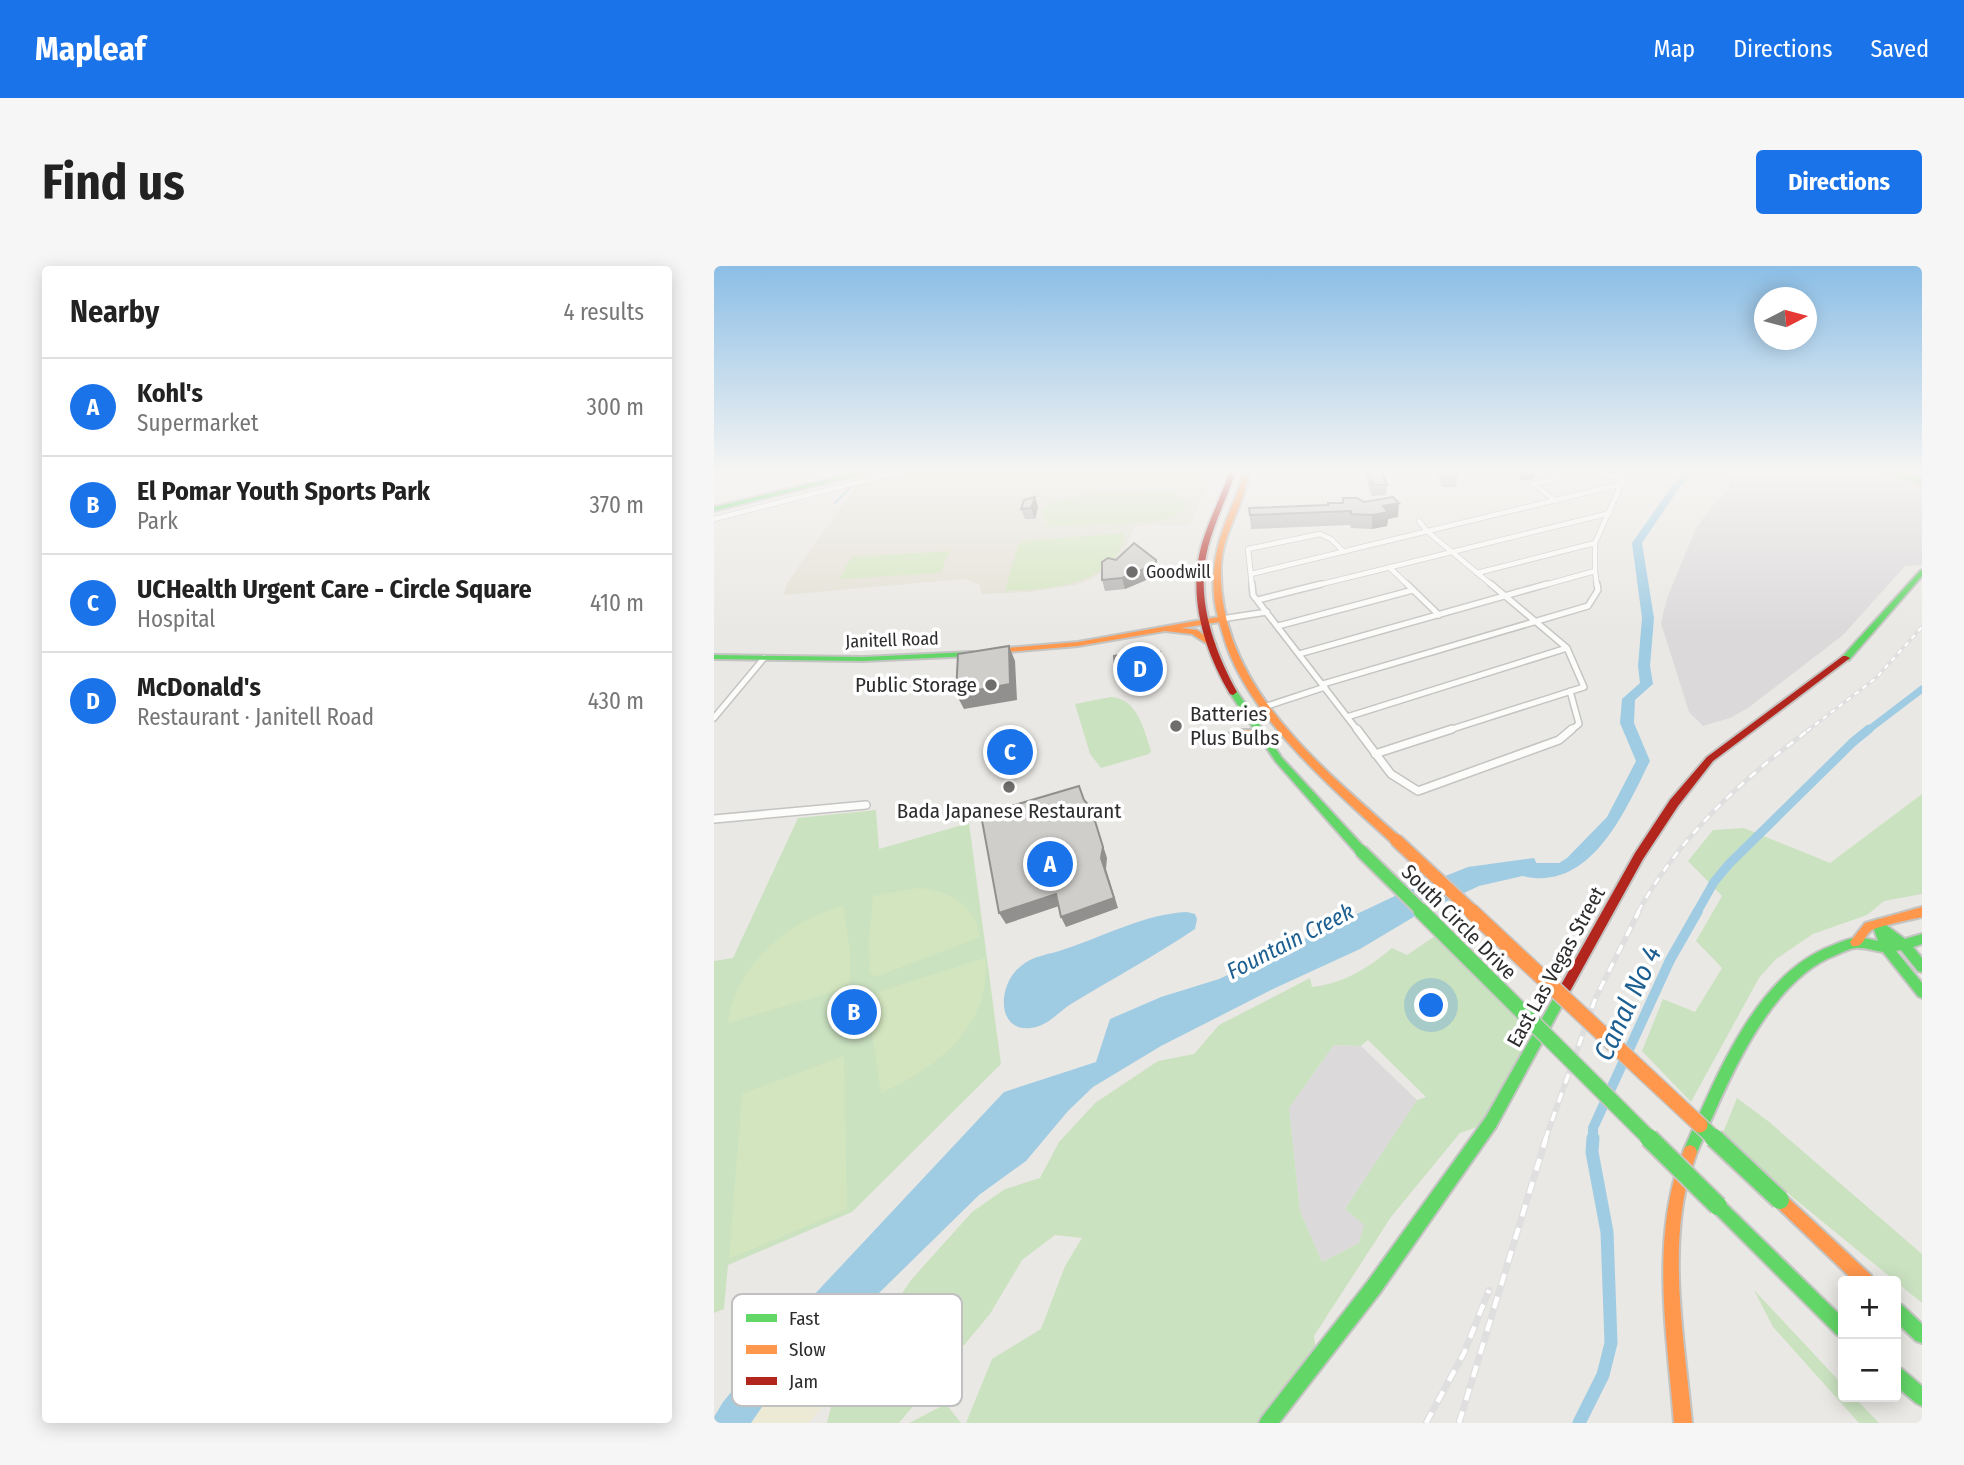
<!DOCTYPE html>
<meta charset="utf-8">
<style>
body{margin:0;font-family:"Fira Sans Condensed",sans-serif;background:#f6f6f6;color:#222}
.controls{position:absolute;right:21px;bottom:21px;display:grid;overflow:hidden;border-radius:7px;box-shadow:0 4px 18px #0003}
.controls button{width:63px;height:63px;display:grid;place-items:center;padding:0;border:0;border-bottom:2px solid #e0e0e0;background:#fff;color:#222;font:35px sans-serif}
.compass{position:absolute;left:1040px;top:21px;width:63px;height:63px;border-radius:50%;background:#fff;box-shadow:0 4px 18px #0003;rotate:84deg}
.you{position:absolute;left:718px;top:740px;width:24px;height:24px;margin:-18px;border:5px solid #fff;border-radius:50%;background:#1a73e8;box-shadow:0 0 0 10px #1a73e833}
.badge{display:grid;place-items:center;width:46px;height:46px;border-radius:50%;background:#1a73e8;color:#fff;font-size:23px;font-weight:700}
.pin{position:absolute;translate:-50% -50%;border:4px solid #fff;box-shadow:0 2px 7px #0006}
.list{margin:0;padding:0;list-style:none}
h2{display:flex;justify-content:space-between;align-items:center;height:91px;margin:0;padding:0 28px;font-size:30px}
h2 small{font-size:23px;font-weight:400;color:#767676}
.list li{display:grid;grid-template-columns:46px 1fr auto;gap:21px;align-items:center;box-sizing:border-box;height:98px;padding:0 28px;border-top:2px solid #e0e0e0}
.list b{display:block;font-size:26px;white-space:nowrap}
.list p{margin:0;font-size:23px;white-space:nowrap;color:#767676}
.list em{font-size:23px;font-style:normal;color:#767676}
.map{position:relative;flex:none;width:1208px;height:1157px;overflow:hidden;border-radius:7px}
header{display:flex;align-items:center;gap:42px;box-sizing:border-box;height:98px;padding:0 35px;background:#1a73e8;color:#fff}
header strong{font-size:33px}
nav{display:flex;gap:38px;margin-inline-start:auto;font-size:24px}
.intro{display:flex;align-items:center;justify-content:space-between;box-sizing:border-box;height:168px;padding:0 42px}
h1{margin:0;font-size:49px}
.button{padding:18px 32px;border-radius:7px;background:#1a73e8;color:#fff;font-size:24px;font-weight:700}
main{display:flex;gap:42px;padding:0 42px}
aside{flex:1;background:#fff;border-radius:7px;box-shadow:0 4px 18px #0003}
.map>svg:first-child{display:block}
</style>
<header>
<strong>Mapleaf</strong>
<nav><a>Map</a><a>Directions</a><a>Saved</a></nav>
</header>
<div class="intro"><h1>Find us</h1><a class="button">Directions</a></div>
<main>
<aside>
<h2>Nearby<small>4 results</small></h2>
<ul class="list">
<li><span class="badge">A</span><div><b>Kohl's</b><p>Supermarket</p></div><em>300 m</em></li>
<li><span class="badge">B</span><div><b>El Pomar Youth Sports Park</b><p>Park</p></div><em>370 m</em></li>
<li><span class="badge">C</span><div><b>UCHealth Urgent Care - Circle Square</b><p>Hospital</p></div><em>410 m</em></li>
<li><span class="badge">D</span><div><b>McDonald's</b><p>Restaurant · Janitell Road</p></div><em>430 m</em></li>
</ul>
</aside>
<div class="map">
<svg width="1208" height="1157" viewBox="0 0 1208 1157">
<rect width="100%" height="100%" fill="#eae8e4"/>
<!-- industrial -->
<path fill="#dbd9da" d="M 1018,204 L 1167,204 L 1208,215 L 1208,299 L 1191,300 L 1129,369 L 1034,442 L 1016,452 L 989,460 L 975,446 L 947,357 L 953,332 L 982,262 L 1005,232 L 1015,223 Z
M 620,779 L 647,780 L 703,834 L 631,943 L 651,959 L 645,977 L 608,996 L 586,945 L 575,842 Z"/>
<!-- education -->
<path fill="#e3e0d4" d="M 197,204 L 485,204 L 494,218 L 476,259 L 421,260 L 411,284 L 401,297 L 378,313 L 361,319 L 315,326 L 268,328 L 265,318 L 250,313 L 69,329 L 74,316 L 145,216 Z"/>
<!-- green -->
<path fill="#cbe2c1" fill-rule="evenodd" d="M 397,431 C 423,432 430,463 437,485 L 435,488 L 387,502 L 376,488 L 361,438 Z
M 1208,528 L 1208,628 L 1170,635 L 1153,649 L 1099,668 L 1062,693 L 1045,712 L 977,836 L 928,785 L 949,733 L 981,746 L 1008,702 L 982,675 L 1008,630 L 974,595 L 999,564 L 1030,562 L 1116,597 Z
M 162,544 L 165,583 L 255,557 L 287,798 L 138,946 L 14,999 L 10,1043 L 0,1047 L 0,695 L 19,692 L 84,552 Z
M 727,666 L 831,761 L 777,856 L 746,867 L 677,951 L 600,1070 L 603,1093 L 550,1157 L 252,1157 L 278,1093 L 327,1063 L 351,1000 L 368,972 L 341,969 L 308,994 L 276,1048 L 185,1157 L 113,1157 L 120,1128 L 197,1014 L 258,946 L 291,923 L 326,912 L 345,876 L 381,837 L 444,795 L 480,788 L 505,759 L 596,712 L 598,721 C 630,717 653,703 678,682 L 693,689 ZM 654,774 L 712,831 L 703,834 L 631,943 L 650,959 L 645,977 L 608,996 L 586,945 L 575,842 L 620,779 L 647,780 Z
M 1023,832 L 1054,855 L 1208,988 L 1208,1037 L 1038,898 L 1008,869 Z
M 1040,1024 L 1129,1119 L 1129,1131 L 1140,1131 L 1165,1157 L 1145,1157 L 1059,1061 Z
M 232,1138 L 247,1157 L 195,1157 Z"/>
<!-- sand -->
<path fill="#ecead5" d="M 165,1027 L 162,1066 L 120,1128 L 94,1157 L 37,1157 C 72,1107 120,1067 165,1027 Z"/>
<!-- pitch -->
<path fill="#d3e5bf" d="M 465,225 L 463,229 L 472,236 C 470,249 457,252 445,255 L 331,261 L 334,256 L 328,250 L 328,245 C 347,222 434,227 465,225 Z
M 411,267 C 404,320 332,323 291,325 L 304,279 L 309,275 Z
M 236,285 L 226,307 L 125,313 L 138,291 Z
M 205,622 C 237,626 260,637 266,671 L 164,710 L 156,708 L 155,678 L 159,630 Z
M 129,640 L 136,685 L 136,714 L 128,723 L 14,757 C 21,699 75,654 129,640 Z
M 271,692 C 279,759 221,803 167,827 L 158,766 L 157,734 L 164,726 Z
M 130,790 L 133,943 L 15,993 L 28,828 Z"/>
<!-- water -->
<path fill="#a0cce3" d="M 820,592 L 830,612 L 822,607 L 765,620 L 703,649 L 646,683 L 559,723 L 447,780 L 379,821 L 354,845 L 312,895 L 265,929 L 165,1027 L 123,1060 L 50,1138 L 37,1157 L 0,1157 L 0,1151 L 9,1136 L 84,1046 L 290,826 L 382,796 L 396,753 L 447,731 L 505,713 L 683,629 L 754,601 Z
M 473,646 L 481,648 L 483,653 L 481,663 C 441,690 398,713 357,738 C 346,745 335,758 322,761 C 282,771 282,719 307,700 C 320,689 335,689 351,683 C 391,670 430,648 473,646 Z"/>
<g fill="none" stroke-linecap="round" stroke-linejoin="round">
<!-- stream -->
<path stroke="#a0cce3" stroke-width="2" d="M 121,237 L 138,220"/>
<!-- canal-far3 -->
<path stroke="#a0cce3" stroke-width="7" d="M 1153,465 L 1208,423"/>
<!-- canal-far2 -->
<path stroke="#a0cce3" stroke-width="9" d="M 983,646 L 1000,616 L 1015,598 L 1139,476 L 1155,463"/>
<!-- canal-far1 -->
<path stroke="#a0cce3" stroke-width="10" d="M 879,874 L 879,862 L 956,694 L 984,645"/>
<!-- canal -->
<path stroke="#a0cce3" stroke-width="13" d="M 865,1157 L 889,1109 L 897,1077 L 893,966 L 878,886 L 879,872"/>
<!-- river -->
<path fill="#a0cce3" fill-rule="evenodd" d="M 973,204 L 982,204 L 966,221 L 928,277 L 940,352 L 936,400 L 939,418 L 921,434 L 920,457 L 936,495 C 910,547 875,632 801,608 L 799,603 L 801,598 L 807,597 L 845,597 L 853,592 L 893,551 L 922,495 L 906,457 L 908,433 L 926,417 L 924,400 L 928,352 L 918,277 L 960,217 Z"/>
<defs>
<path id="street-far2" d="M 0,253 L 192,204
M 705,255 L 714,266 L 779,320
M 675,301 L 695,320
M 881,305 L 883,320
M 763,307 L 881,277
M 537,308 L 908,218
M 538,320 L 534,283 L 606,268 L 617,273 L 630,286
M 600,320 L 896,247
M 827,320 L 881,305 L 881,277 L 910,212 L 875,205 L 819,218 L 842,235"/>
<path id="street-far1" d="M 538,318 L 539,329 L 644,465
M 693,318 L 725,349
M 544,334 L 607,318
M 507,353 L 553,346
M 564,360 L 699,324
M 585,388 L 833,318
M 609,418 L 874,340 L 884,324 L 883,318
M 856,425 L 865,458 L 856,465
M 553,440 L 611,421
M 633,451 L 853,382
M 0,452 L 50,392
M 732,465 L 870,421 L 853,382 L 777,318"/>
<path id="street" d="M 643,463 L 677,508 L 704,525 L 845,474 L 858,463
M 661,488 L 738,463
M 0,553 L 152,539"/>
<path id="fast" d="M 154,204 L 163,204 L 0,245 L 0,241 Z
M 1164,204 L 1172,204 L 1208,213 L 1208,217 Z
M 1208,304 L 1208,310 L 1135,394 L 1129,394 L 1129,390 L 1206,305 Z
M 256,386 L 259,386 L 259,390 L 149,395 L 0,393 L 0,389 L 149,391 Z
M 519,423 L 522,424 L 568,492 L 651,582 L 652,585 L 651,588 L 643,588 L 562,496 L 515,426 Z
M 1164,653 L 1191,673 L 1208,668 L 1208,678 L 1199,681 L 1208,692 L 1208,706 L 1204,705 L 1187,684 L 1182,685 L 1208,717 L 1208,732 L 1204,730 L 1169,686 C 1160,685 1151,681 1142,682 C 1136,682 1129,686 1122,689 C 1051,716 1010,826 981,891 L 976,893 L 971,891 L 969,886 L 971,881 C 1002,812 1041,709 1117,680 C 1125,677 1134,672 1143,672 C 1150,671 1157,674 1164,675 L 1158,658 L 1160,655 Z
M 851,717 L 855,719 L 857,723 L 855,727 L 782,861 L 666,1027 L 565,1157 L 545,1157 L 548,1151 L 654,1015 L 772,851 L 847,719 Z
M 1004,932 L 1009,935 L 1129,1052 L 1129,1071 L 1123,1069 L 999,945 L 996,940 L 999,935 Z
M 1182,1037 L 1188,1039 L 1208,1058 L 1208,1077 L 1202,1075 L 1182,1056 Z
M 1182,1101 L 1188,1103 L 1208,1120 L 1208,1140 L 1202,1137 L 1182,1120 Z"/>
<path id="slow" d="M 529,204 L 535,204 C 532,238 508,266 507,301 C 503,418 606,500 686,571 L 687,574 L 686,577 L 678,577 C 620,524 540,456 513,381 C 510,373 508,364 505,356 L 467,362 L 483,364 L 501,377 L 502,379 L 498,381 L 478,368 L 451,365 L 364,380 L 282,387 L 278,385 L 282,383 L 364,376 L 504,351 C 495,320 500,285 512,255 C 518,238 527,222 529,204 Z
M 521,464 L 537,464 L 553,471 L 555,473 L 550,476 L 536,470 L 518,469 L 516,467 L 518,465 Z
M 1208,641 L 1208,651 C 1199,653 1165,660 1158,664 C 1149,670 1151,682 1138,680 L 1136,676 L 1151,657 Z
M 976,879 L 981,881 L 983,886 C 980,896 976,906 973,917 C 955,994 971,1079 978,1157 L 960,1157 C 953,1066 935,968 971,881 Z
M 1066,927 L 1071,929 L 1157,1009 L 1159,1015 L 1140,1015 L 1061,939 L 1059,934 L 1061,929 Z"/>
<path id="jam" d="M 516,204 L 522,204 C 514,230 501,254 494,281 C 481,331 499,382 523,426 L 519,429 L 516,428 C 490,384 474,331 487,281 C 494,255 508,230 516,204 Z
M 1129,390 L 1132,390 L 1136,392 L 999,495 L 964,540 L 929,593 L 855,727 L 851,729 L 847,727 L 845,723 L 847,719 L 921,587 L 956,534 L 993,491 Z"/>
</defs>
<!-- street-far2 casing -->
<use href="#street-far2" stroke="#c4c4c3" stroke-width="6"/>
<!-- street-far1 casing -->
<use href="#street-far1" stroke="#c4c4c3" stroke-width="8"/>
<!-- street casing -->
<use href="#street" stroke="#c4c4c3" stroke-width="10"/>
<!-- fast casing -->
<use href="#fast" stroke="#c4c4c3" stroke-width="4"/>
<!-- slow casing -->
<use href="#slow" stroke="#c4c4c3" stroke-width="4"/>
<!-- jam casing -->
<use href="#jam" stroke="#c4c4c3" stroke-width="4"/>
<!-- street-far2 -->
<use href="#street-far2" stroke="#fcfcfb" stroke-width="4.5"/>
<!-- street-far1 -->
<use href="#street-far1" stroke="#fcfcfb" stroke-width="5"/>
<!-- street -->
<use href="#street" stroke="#fcfcfb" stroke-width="7"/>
<!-- fast -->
<use href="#fast" fill="#63d668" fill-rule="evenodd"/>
<!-- slow -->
<use href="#slow" fill="#ff974d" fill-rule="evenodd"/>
<!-- jam -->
<use href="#jam" fill="#b3261e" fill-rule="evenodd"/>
<defs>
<path id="rail-far3" d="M 1093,465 L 1162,412 L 1208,361"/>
<path id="rail-far2" d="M 924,646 C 966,570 1027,514 1096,463"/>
<path id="rail-far1" d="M 831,874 L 882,731 L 925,645"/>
<path id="rail" d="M 712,1157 L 750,1087 L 775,1024
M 745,1157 L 832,872"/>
</defs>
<!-- rail-far3 casing -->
<use href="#rail-far3" stroke="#dfdfe0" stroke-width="3.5"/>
<!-- rail-far2 casing -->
<use href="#rail-far2" stroke="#dfdfe0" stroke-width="5"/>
<!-- rail-far1 casing -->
<use href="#rail-far1" stroke="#dfdfe0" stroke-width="6"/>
<!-- rail casing -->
<use href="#rail" stroke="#dfdfe0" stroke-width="7"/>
<!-- rail-far3 -->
<use href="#rail-far3" stroke="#fff" stroke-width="2" stroke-dasharray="5" stroke-linecap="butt"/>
<!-- rail-far2 -->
<use href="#rail-far2" stroke="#fff" stroke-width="2.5" stroke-dasharray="8" stroke-linecap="butt"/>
<!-- rail-far1 -->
<use href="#rail-far1" stroke="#fff" stroke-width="3.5" stroke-dasharray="10" stroke-linecap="butt"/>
<!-- rail -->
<use href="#rail" stroke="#fff" stroke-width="4.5" stroke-dasharray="12" stroke-linecap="butt"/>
<defs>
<path id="fast-bridge-far2" d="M 647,585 L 709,646"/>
<path id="fast-bridge-far1" d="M 707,645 L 937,874
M 986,859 L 1002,874"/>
<path id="fast-bridge" d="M 935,872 L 1004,940
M 1000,872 L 1066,934"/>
<path id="slow-bridge-far1" d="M 682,574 L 759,646"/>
<path id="slow-bridge" d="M 757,645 L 986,859"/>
</defs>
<!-- fast-bridge-far2 casing -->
<use href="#fast-bridge-far2" stroke="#c6c5c3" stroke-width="16" stroke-linecap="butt"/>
<!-- fast-bridge-far1 casing -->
<use href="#fast-bridge-far1" stroke="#c6c5c3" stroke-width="18" stroke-linecap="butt"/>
<!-- fast-bridge casing -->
<use href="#fast-bridge" stroke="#c6c5c3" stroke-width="22" stroke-linecap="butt"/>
<!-- slow-bridge-far1 casing -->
<use href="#slow-bridge-far1" stroke="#c6c5c3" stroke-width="16" stroke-linecap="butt"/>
<!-- slow-bridge casing -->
<use href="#slow-bridge" stroke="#c6c5c3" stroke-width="18" stroke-linecap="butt"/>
<!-- fast-bridge-far2 -->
<use href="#fast-bridge-far2" stroke="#63d668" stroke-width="12"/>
<!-- fast-bridge-far1 -->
<use href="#fast-bridge-far1" stroke="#63d668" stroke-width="15"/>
<!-- fast-bridge -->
<use href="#fast-bridge" stroke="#63d668" stroke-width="18"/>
<!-- slow-bridge-far1 -->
<use href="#slow-bridge-far1" stroke="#ff974d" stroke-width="12"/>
<!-- slow-bridge -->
<use href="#slow-bridge" stroke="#ff974d" stroke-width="15"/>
</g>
<!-- wall -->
<path fill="#b2b1af" d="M 651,204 L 667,204 L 673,219 L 672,229 L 658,230 L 651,209 Z
M 720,204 L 742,204 L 744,207 L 742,221 L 728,221 Z
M 800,204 L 821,204 L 819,213 L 807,214 Z
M 321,231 L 324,241 L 321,253 L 311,253 L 307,243 Z
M 614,239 L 684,251 L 674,253 L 673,260 L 658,263 L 637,262 L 636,259 L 537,263 L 535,242 Z
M 402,294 L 442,294 L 444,309 L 411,323 L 391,325 L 388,314 Z"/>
<!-- shaded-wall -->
<path fill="#91908e" d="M 809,204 L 821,204 L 819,213 L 807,214 Z
M 321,231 L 324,241 L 321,253 L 317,242 Z
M 685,237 L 684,251 L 674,253 L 673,260 L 658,263 L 658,249 L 669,240 Z
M 442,294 L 444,309 L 411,323 L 408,312 Z
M 295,380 L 301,395 L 303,434 L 250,443 L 242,428 Z
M 448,393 L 450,405 L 409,413 L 408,409 L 404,410 L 401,399 Z
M 377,542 L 393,592 L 392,603 L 404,642 L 352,661 L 347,651 L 387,592 Z
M 342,628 L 348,639 L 292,658 L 285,647 Z"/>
<!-- building -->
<path fill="#cfcecb" stroke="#91908e" stroke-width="2" d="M 653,204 L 667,204 L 673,219 L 659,219 Z
M 728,204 L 742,204 L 744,207 L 730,208 Z
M 321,231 L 317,242 L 307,243 L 310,234 Z
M 679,231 L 685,237 L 669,240 L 674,246 L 658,249 L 637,248 L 637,245 L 536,249 L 535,242 L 614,239 L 614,237 L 629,237 L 629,232 L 643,232 L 650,236 Z
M 420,277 L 442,294 L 442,298 L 408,312 L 388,314 L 388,296 L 394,292 L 402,294 Z
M 295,380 L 296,418 L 242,428 L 244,388 Z
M 433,382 L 435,388 L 446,386 L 448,393 L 406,402 L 405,398 L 401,399 L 400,390 L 409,388 L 408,385 Z
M 365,520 L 370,534 L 377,542 L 389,581 L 387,592 L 400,632 L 347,651 L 342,628 L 285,647 L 267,549 Z"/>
<!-- sky -->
<linearGradient id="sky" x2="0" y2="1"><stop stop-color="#8bbee6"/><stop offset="0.56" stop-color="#f6f5f3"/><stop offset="1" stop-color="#f6f5f3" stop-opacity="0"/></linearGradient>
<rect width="1208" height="366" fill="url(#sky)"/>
<!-- markers -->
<g fill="#6f6e6d" stroke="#fff" stroke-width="2.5">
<circle cx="418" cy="306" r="7"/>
<circle cx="277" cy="419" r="7"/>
<circle cx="462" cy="460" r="7"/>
<circle cx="295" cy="521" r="7"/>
</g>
<g text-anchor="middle" stroke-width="7" stroke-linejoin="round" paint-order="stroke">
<!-- far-poi labels -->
<g font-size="18" fill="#2d2d2d" stroke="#fff" text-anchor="start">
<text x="432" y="312">Goodwill</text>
</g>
<!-- far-street labels -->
<g font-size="18" fill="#2d2d2d" stroke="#fff">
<text transform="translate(178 374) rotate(-2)" y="6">Janitell Road</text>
</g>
<!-- poi labels -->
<g font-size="21" fill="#2d2d2d" stroke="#fff" text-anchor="end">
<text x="263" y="426">Public Storage</text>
<text x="476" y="455" text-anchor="start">Batteries<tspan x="476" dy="24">Plus Bulbs</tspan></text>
<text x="295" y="552" text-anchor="middle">Bada Japanese Restaurant</text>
</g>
<!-- street labels -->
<g font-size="21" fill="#2d2d2d" stroke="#fff">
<text transform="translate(745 656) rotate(45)" y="7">South Circle Drive</text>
<text transform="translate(842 701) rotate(-61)" y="7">East Las Vegas Street</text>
</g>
<!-- water labels -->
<g font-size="23" font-style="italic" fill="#1d5f91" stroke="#fff">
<text transform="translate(576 675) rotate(-27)" y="8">Fountain Creek</text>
</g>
<!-- near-water labels -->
<g font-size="28" font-style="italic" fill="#1d5f91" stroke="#fff">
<text transform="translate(913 737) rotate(-65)" y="10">Canal No 4</text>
</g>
</g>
<!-- legend -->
<rect x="18" y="1028" width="230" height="112" rx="10" fill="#fff" stroke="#c0c0c0" stroke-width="2"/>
<rect x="32" y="1048" width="31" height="8" fill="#63d668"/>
<rect x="32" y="1079" width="31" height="9" fill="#ff974d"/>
<rect x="32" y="1111" width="31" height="8" fill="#b3261e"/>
<g font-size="19" fill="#2d2d2d">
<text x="75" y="1059">Fast</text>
<text x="75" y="1090">Slow</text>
<text x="75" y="1122">Jam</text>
</g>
</svg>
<div class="controls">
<button>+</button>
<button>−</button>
</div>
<svg class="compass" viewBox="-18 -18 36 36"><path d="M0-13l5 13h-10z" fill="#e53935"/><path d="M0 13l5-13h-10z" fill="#767676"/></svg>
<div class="you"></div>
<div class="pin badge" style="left:336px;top:598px">A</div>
<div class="pin badge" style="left:140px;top:746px">B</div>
<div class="pin badge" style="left:296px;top:486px">C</div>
<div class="pin badge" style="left:426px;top:403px">D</div>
</div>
</main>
